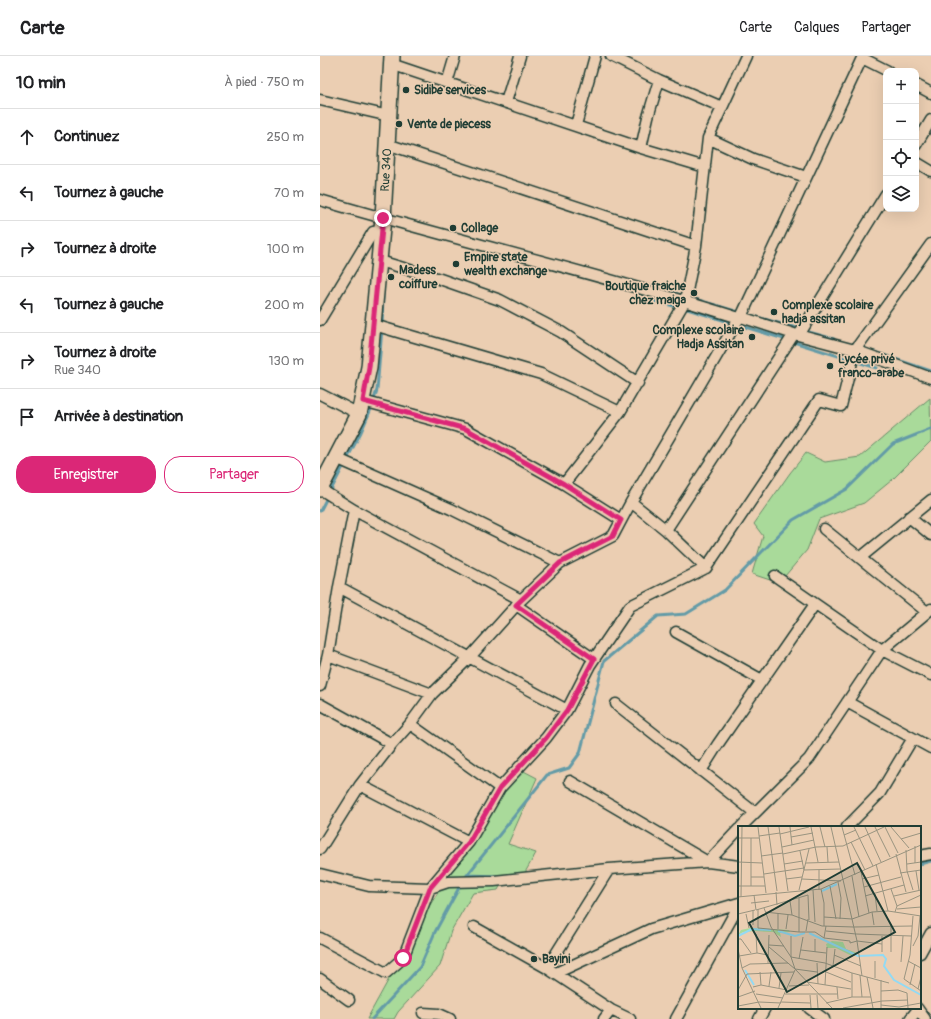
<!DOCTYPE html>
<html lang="fr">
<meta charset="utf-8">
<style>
body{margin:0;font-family:Pangolin,sans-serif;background:#f6f6f6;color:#202124}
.controls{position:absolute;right:12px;top:12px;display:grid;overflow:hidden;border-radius:8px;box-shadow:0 4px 16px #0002}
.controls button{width:36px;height:36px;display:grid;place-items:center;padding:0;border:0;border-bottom:1px solid #e0e0e0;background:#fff;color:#202124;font:20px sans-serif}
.stop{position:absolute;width:12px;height:12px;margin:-9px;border:3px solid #db2777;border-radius:50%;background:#fff}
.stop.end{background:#db2777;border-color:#fff;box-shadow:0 1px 4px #0008}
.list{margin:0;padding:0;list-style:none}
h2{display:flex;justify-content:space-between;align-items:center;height:52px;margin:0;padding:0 16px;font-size:17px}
h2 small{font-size:13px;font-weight:400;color:#757577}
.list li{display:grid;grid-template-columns:26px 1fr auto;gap:12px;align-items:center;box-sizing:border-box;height:56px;padding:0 16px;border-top:1px solid #e0e0e0}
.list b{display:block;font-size:15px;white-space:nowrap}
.list p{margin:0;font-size:13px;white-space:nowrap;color:#757577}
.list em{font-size:13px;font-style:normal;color:#757577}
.actions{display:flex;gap:8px;padding:12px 16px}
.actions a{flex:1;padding:9px 0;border:1px solid #db2777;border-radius:16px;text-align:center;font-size:14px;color:#db2777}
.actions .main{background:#db2777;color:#fff}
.icon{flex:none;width:22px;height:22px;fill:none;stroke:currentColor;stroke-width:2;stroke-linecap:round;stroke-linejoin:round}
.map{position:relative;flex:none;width:611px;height:963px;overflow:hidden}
header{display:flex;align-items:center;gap:24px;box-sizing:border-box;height:56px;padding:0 20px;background:#fff;border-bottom:1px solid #e0e0e0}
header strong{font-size:19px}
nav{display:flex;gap:22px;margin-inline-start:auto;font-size:14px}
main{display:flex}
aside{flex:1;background:#fff}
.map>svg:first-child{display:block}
</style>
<header>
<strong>Carte</strong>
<nav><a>Carte</a><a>Calques</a><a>Partager</a></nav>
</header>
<main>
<aside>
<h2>10 min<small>À pied · 750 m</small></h2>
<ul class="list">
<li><svg class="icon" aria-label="ahead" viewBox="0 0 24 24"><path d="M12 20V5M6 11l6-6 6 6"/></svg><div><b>Continuez</b></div><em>250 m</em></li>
<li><svg class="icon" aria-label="left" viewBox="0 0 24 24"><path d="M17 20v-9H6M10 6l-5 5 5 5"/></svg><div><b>Tournez à gauche</b></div><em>70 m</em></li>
<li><svg class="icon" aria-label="right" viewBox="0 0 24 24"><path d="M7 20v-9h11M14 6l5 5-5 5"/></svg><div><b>Tournez à droite</b></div><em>100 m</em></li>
<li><svg class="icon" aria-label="left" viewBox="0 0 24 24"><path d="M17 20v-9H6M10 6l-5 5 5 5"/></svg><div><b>Tournez à gauche</b></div><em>200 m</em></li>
<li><svg class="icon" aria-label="right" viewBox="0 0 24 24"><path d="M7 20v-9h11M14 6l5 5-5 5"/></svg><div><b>Tournez à droite</b><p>Rue 340</p></div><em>130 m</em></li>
<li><svg class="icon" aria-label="arrive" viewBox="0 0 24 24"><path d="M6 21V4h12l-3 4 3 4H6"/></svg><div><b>Arrivée à destination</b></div></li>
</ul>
<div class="actions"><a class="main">Enregistrer</a><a>Partager</a></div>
</aside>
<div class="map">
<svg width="611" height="963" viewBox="0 0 611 963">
<rect width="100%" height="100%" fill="#ebceb2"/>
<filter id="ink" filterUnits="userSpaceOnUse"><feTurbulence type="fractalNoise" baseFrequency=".025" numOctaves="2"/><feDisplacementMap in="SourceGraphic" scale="8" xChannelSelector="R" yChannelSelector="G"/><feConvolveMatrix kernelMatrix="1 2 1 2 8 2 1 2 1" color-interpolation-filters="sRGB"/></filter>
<g filter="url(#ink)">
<!-- green -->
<path fill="#a9da9a" stroke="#648c67" d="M 610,342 L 611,385 L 572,424 L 544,447 L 499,463 L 487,494 L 459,527 L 432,518 L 443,480 L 434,468 L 470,417 L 486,397 L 505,406 L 540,401 Z
M 198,712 L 217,722 L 188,788 L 216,797 L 203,820 L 185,821 L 178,834 L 153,837 L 131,875 L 120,910 L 78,956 L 74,963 L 47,963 L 108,852 Z"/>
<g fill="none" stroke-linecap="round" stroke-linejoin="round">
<!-- stream -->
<path stroke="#649ba7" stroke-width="3" d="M 351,236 L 422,257
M 333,245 L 358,251
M 364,252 L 557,312
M 433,260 L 480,273
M 485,275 L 514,283
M 554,296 L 611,315
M 0,455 L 41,376 L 51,353 L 57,334 L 62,272 L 63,237
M 600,808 L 611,805
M 147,819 L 180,820
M 246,822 L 282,819
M 144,823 L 227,719 L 249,712 L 260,697 L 284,605 L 338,560 L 366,558 L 405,534 L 473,464 L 527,433 L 573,388 L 611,373
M 52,963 L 100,911 L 115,876 L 141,828"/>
<defs>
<path id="street" d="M 291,0 L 339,24 L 402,51
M 542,2 L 568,15
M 71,8 L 321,92 L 385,111
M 127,27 L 135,0
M 596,29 L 611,37
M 0,44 L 69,60
M 186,46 L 200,0
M 256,69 L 275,0
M 388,82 L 433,103 L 486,121
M 67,88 L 376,190
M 596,89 L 611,64
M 321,92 L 328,61 L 339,24
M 596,106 L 611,115
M 0,144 C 139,185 281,218 419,262 L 421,261 L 474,278 L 535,294 L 611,322
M 60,205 L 120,223 L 180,244 L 241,276 L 318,327
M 421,261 L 543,0
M 0,264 L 53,176 L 61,175
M 54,269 L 221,318 L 300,356
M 479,279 L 566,138
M 0,338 L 39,358
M 43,345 L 146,373 L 244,428 L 301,464
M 16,402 L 131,453 L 240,507
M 244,428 L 300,356 L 365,245 L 376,190 L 388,82 L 426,0
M 0,433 L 34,454
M 311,446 L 346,474 L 386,512
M 589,461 L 611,479
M 504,473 L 607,556
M 346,474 L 474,278
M 540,502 L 611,444
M 455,520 L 562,594 L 611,619
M 196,549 L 274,603
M 356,576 L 442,624
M 8,599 L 112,638
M 0,630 L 8,599 L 19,531 L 34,454 L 201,544
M 527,646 L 611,692
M 0,648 L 72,688
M 296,648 L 434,756
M 247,654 L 270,609 L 310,550 L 386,512 L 499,344 L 521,350 L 535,294 L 611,188
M 90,668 L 180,732
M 381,715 L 398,688 L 495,548
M 250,725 L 388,806 L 419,773
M 40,729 L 149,786
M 421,771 L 489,703 L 562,594 L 611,553
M 527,771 L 560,737 L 593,682
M 0,793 L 40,729 L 72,688 L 90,668 L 112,638 L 150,601 L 201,544 L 240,507 L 293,480 L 311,446 L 419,262
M 600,800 L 611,798
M 0,818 L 49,830 L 110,832 L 128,826 L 174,825 L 289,813 L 388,806 L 419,810
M 154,871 L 227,912 L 291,954 L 310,963
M 0,882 L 66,917 L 83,902 L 110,832 L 149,786 L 180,732 L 226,682 L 247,654 L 19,531
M 600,897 L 611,877
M 227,912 L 289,813
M 236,917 L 331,873 L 419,847
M 0,923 L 29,944
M 489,952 L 504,963
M 597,952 L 605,963
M 103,957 L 119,958 L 130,963
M 284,963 L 291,954
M 356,963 L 419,849
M 439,963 L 445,952
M 590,963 L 598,953"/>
<path id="secondary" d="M 0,433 L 39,358 L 49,311 L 63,162 L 72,0"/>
</defs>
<!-- street casing -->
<use href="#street" stroke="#1f3d34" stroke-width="13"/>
<!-- secondary casing -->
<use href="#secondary" stroke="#1f3d34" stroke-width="18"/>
<!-- street -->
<use href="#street" stroke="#ebceb2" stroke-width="10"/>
<!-- secondary -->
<use href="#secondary" stroke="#ebceb2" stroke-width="15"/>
</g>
</g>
<g fill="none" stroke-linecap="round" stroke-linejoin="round" filter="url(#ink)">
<!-- route -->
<path stroke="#db2777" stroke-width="5" d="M 63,162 L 49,311 L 43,345 L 146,373 L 244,428 L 301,464 L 293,480 L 240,507 L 196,549 L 274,603 L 247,654 L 226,682 L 180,732 L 149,786 L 110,832 L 83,902"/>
</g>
<!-- markers -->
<g fill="#1f3d34" stroke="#ebceb2" stroke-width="1.5">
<circle cx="86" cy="34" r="4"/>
<circle cx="79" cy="68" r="4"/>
<circle cx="133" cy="172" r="4"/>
<circle cx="136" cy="208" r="4"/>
<circle cx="71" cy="221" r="4"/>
<circle cx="374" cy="237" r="4"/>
<circle cx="454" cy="256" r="4"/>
<circle cx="432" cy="281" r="4"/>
<circle cx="510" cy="310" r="4"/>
<circle cx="214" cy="903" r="4"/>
</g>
<g text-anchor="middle" stroke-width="3" stroke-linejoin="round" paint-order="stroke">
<!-- poi labels -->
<g font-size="12" font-weight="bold" fill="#1f3d34" stroke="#ebceb2" text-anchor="start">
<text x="94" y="38">Sidibe services</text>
<text x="87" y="72">Vente de piecess</text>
<text x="141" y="176">Collage</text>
<text x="144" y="205">Empire state<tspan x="144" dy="14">wealth exchange</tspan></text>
<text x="79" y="218">Madess<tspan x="79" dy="14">coiffure</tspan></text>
<text x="366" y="234" text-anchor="end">Boutique fraiche<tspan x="366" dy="14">chez maiga</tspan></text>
<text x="462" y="253">Complexe scolaire<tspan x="462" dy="14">hadja assitan</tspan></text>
<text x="424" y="278" text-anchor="end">Complexe scolaire<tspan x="424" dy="14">Hadja Assitan</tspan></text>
<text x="518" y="307">Lycée privé<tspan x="518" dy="14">franco-arabe</tspan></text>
<text x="222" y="907">Bayini</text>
</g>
<!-- street labels -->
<g font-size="12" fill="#1f3d34" stroke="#ebceb2">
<text transform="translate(66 114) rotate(-87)" y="4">Rue 340</text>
</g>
</g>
<!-- overview -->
<g transform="translate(418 770)">
<rect width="183" height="183" fill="#ebceb2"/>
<path d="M 12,102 L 51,104 L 52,106 L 42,107 L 43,111 L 35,106 L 17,105 L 5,106 L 0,109 L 3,104 ZM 94,115 L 105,116 L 108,123 L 119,127 L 114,130 L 98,122 L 89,122 L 88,118 Z" fill="#a9da9a"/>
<path fill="none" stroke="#92daf4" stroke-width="2" d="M 84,65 L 99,58M 40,105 L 57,110 L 67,107M 71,107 L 120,130 L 145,129 L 148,133 L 146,140 L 156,154 L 183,169M 0,110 L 14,103 L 33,104M 7,144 L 16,159"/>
<path fill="none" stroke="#999480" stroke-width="1" d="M 20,1 L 28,67M 30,1 L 39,65M 41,1 L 50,65M 52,1 L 54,19M 73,1 L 80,36M 82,1 L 87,21M 93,1 L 119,115 L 124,150M 104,1 L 117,49M 116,1 L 135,40M 127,1 L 143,36M 137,1 L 152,31M 147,1 L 160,27M 153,1 L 171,22M 42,8 L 71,1M 106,9 L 118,4M 21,10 L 42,7M 53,11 L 75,7M 0,12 L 21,12M 163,13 L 183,7M 113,16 L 127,44M 177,20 L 177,37M 44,21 L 76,14M 89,21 L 90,36M 168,24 L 169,45 L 175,64M 62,25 L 66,44 L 102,43M 45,28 L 78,21 L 105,20 L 146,1M 158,28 L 168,66M 23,30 L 45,27M 0,36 L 24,37M 68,37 L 101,36M 46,38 L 65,35M 138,38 L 150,85M 169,38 L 183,36M 81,44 L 81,64M 178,45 L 181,64M 123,46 L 131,87M 162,47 L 183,44M 26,48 L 66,42M 114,50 L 121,91M 13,51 L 26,51M 48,53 L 64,51M 64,53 L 103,55M 124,53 L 141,49M 100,56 L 103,72 L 102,93M 0,60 L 27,60M 13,60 L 13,12M 92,60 L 98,93M 126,61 L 163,51M 83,63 L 86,77 L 86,100M 153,63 L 159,80 L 157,86M 61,64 L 71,23M 75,64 L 77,96M 38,66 L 39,79M 137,68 L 139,85M 16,69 L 18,84 L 70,69 L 71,94M 127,70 L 166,59M 156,70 L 183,64M 0,71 L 83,63 L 183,19M 3,71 L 4,1M 52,75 L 54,89M 13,77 L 31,75M 159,80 L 183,69M 26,82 L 33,101 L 53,131 L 57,143 L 94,182M 20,83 L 20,102 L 61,106 L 61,72M 159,83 L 183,81M 27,86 L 54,89 L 84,100 L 116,101M 134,86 L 136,99M 40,87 L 40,103M 0,88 L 17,84M 8,88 L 11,102M 175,90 L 172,129 L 166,153 L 183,165M 86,91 L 114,93 L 134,86 L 150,85 L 183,90M 153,98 L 153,126M 15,99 L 15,84M 116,101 L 174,100M 48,103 L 50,89M 68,105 L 70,93M 88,105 L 118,108M 61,106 L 77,106 L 86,112 L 112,115 L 112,117 L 119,115 L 144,118M 18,108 L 19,127 L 30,129M 118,108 L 173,110M 53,110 L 53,131 L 87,137 L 114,147 L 151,157M 144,110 L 144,126M 86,112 L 88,100M 0,113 L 3,113 L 13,127M 31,119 L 46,120M 175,120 L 180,110 L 182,90M 31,121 L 57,143 L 79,146M 0,123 L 4,142 L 23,182M 63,124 L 88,127M 77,126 L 77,113M 96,129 L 123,140M 1,130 L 19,127M 61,133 L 65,111M 170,135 L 183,142M 163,136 L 165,110M 30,137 L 31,109M 79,137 L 80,158M 95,140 L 97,123M 4,142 L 12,138 L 50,137M 22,146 L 23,159M 88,146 L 113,156M 9,148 L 56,146M 122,149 L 124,171M 129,151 L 135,182M 137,152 L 137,135M 143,154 L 143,182M 69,156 L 113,163M 87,159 L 89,121M 172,159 L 177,138M 31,160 L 33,146M 51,160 L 71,159M 15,161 L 23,159 L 49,164M 99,161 L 100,173M 41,162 L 43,147M 180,163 L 183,151M 0,164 L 9,148M 143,165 L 160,164 L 169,167 L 170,182M 18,168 L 45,172M 47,168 L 99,168M 72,169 L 73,182M 79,169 L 80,182M 0,171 L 17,165M 114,171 L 114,147M 43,176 L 72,177M 88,177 L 114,171 L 133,171M 143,179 L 161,181 L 183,177M 0,180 L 21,176 L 43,177M 40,182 L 57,144M 105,182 L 144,175 L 170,174"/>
<path fill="#1f3d34" fill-opacity="0.15" stroke="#1f3d34" stroke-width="2" d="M 119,37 L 157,106 L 49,166 L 11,97 Z"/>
<rect width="183" height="183" fill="none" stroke="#1f3d34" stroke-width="2"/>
</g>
</svg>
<div class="controls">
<button>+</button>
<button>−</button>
<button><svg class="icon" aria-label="locate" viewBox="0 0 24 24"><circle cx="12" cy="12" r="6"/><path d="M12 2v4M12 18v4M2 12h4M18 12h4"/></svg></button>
<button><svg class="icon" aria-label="layers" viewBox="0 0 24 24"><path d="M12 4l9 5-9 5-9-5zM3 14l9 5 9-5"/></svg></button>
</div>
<div class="stop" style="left:83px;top:902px"></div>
<div class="stop end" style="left:63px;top:162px"></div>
</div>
</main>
